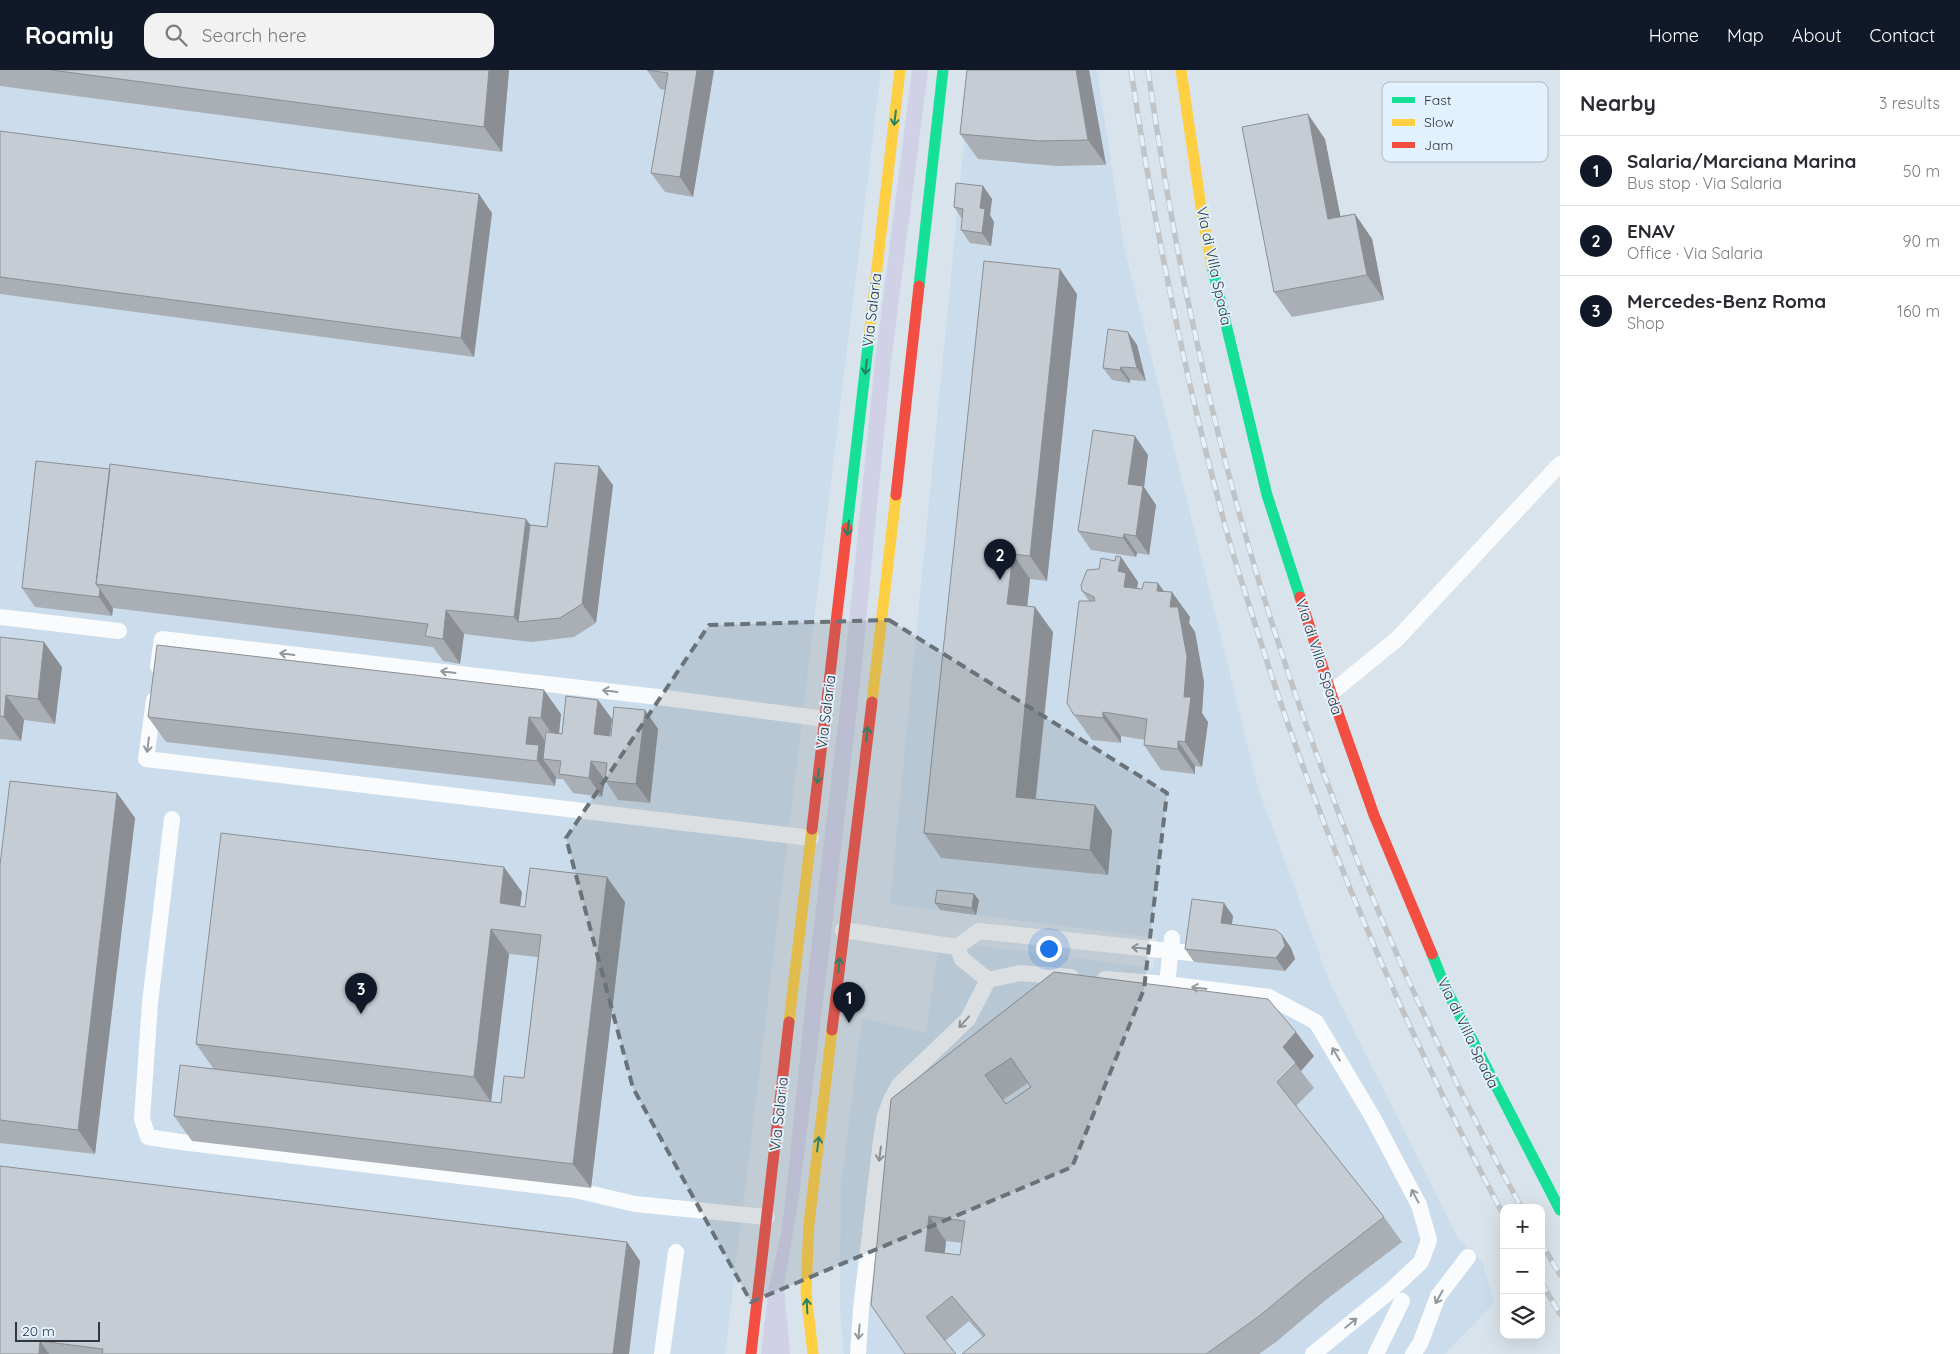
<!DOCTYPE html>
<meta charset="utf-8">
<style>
body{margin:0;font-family:Quicksand,sans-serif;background:#f2f2f3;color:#2b2b33}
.controls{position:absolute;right:15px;bottom:15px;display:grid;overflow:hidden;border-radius:10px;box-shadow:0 5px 20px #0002}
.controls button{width:45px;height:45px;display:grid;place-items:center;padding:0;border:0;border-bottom:1px solid #e1e1e2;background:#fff;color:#2b2b33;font:25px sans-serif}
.scale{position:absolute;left:15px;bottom:12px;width:85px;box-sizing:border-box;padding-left:5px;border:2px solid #30373d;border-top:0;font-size:14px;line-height:18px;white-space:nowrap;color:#30373d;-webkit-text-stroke:4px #e1f1fd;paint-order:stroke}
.you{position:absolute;left:1048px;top:878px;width:18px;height:18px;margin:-12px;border:4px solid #fff;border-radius:50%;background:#1a73e8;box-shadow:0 0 0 8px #1a73e833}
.badge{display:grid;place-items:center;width:32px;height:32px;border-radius:50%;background:#111827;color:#fff;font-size:16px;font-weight:700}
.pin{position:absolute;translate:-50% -41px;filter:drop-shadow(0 1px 2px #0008)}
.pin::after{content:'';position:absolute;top:26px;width:18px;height:15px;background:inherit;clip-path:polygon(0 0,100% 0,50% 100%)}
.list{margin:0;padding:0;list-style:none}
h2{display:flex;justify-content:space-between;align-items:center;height:65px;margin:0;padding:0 20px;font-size:21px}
h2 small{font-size:16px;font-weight:400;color:#7c7c81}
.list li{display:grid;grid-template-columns:32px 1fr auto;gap:15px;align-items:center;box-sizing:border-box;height:70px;padding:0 20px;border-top:1px solid #e1e1e2}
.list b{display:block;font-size:19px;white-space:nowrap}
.list p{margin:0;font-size:16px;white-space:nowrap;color:#7c7c81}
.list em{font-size:16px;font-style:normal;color:#7c7c81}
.icon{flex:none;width:28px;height:28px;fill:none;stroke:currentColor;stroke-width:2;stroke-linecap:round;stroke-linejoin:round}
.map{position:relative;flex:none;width:1560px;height:1284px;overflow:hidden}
header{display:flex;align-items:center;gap:30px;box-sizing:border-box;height:70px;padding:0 25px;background:#111827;color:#fff}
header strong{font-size:24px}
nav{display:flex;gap:28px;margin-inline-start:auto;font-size:18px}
.search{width:350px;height:45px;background:#f2f2f3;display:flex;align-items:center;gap:12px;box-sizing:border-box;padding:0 18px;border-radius:15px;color:#7c7c81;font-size:19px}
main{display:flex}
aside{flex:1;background:#fff}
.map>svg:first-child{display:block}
</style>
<header>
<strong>Roamly</strong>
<div class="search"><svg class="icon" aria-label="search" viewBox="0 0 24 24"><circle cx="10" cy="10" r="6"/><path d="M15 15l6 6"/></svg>Search here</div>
<nav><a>Home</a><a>Map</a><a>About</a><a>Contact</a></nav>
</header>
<main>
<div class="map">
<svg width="1560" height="1284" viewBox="0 0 1560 1284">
<rect width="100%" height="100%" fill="#d9e3eb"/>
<!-- built -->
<path fill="#cbddec" d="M 0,0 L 881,0 L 725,1284 L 0,1284 Z
M 971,0 L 1097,0 L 1123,172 L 1259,721 L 1330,913 L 1457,1166 L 1483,1193 L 1494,1233 L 1445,1284 L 844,1284 L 840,1239 L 841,1116 L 862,948 L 926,963 L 940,868 L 982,876 L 1153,898 L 1157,868 L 890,834 Z"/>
<!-- green -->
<path fill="#d0d0e7" d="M 912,0 L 928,0 L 891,292 L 860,613 L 828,891 L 799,1126 L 784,1216 L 790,1284 L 761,1284 L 769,1216 L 781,1164 L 786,1125 L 810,889 L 843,612 L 875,292 Z"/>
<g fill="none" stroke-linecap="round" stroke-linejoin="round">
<!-- lane -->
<path stroke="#f9fbfc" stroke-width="16" d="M 0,547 L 119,561
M 158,596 L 162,569 L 658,627 L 825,649
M 1331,623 L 1397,569 L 1560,394
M 154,630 L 146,689 L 811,768
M 172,749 L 150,933 L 142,1049 L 148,1067 L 181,1072 L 575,1120 L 635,1134 L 767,1147
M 843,860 L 957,877 L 979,861 L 1210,885
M 957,877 L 962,889 L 988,910 L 1020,903 L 1071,907
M 1105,909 L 1167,914 L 1269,927 L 1316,952 L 1372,1046 L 1419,1135 L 1429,1170 L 1421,1192 L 1389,1222 L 1313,1284
M 1167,914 L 1172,868
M 662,1284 L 676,1182
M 858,1284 L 861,1239 L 881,1071 L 885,1046 L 891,1030 L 899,1015 L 968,949 L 988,910
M 1376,1284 L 1402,1231
M 1413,1284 L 1420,1274 L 1438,1226 L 1468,1187"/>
<!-- fast -->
<path stroke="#16e098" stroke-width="11" d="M 1212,196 L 1267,425 L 1300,527
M 919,216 L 943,0
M 847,458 L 869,267
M 1432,884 L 1446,919 L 1560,1140"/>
<!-- slow -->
<path stroke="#ffcf43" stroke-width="11" d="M 1181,0 L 1202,144 L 1212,196
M 869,267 L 900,0
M 872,632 L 896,425
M 789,952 L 812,759
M 813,1284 L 806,1223 L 809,1153 L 832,960"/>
<!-- jam -->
<path stroke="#f24e42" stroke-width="11" d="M 896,425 L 919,216
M 1300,527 L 1331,623 L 1374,745 L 1432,884
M 812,759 L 847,458
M 832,960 L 872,632
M 751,1284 L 789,952"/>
<defs>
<path id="rail" d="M 1131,0 C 1154,155 1185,308 1226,459 C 1235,492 1246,525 1256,557 C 1320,763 1403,956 1504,1146
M 1148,0 C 1161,90 1176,179 1196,268 C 1243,486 1315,701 1406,905 C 1442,984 1479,1062 1522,1138
M 1541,1172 L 1560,1205
M 1541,1212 L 1560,1244"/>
</defs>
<!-- rail casing -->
<use href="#rail" stroke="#c0c4c6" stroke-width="5.5"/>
<!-- rail -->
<use href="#rail" stroke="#e1f1fd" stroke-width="4" stroke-dasharray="11" stroke-linecap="butt"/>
</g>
<!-- wall -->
<path fill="#aaafb5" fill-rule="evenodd" d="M 0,0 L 509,0 L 502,82 L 0,16 Z
M 647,0 L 714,0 L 693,127 L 665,122 L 651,103 L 665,20 L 660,19 Z
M 967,0 L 1089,0 L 1106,95 L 1056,96 L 978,89 L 960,64 Z
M 0,61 L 492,143 L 474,287 L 0,224 Z
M 1325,69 L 1340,146 L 1355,144 L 1372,169 L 1384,230 L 1292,247 L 1274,222 Z
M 983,116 L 992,129 L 990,145 L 994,152 L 991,176 L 970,173 L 961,160 L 962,149 L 954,137 Z
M 1077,224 L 1047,511 L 1030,509 L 1027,536 L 1053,562 L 1036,729 L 1095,735 L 1112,760 L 1108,805 L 941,788 L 924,763 Z
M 1128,262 L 1137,275 L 1146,311 L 1130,310 L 1130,313 L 1112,310 L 1103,298 Z
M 1148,385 L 1144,417 L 1156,435 L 1149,485 L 1137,483 L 1136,487 L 1091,480 L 1078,461 Z
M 613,415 L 596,553 L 574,567 L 531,572 L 464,564 L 460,594 L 443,591 L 433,577 L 113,538 L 112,546 L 35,537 L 22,518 L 530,455 L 547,457 Z
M 1121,487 L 1138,512 L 1137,518 L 1137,519 L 1164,521 L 1190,547 L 1189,553 L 1195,562 L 1204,612 L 1202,643 L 1208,652 L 1202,697 L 1195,696 L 1195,704 L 1161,700 L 1144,675 L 1145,670 L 1121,666 L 1121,673 L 1092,670 L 1074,645 L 1089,531 L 1082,521 L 1115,491 Z
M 0,567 L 62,597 L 55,654 L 24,650 L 21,671 L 0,669 Z
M 598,630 L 612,649 L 610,666 L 611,666 L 645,640 L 658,659 L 650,733 L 618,730 L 605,710 L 602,727 L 573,723 L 563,709 L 556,709 L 556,707 L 555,716 L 166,672 L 148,647 L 561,644 L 559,663 L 562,664 Z
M 117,723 L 135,748 L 95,1084 L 0,1073 L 0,795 Z
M 522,822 L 520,836 L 525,837 L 625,832 L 591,1118 L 192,1071 L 174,1046 L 213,998 L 196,974 ZM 509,884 L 538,887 L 524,1008 L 501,1033 L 491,1032 Z
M 979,830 L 976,845 L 940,840 L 935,833 Z
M 1224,833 L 1233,846 L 1232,854 L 1282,865 L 1291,878 L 1295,889 L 1285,901 L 1194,892 L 1185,879 Z
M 1054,902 L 1314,986 L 1301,1001 L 1314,1018 L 1296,1036 L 1384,1147 L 1402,1172 L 1327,1229 L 1276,1272 L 1259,1284 L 962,1284 L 983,1267 L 969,1251 L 945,1271 L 905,1284 L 891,1029 ZM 1028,1013 L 1031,1017 L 1006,1034 L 1003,1030 ZM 946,1171 L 962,1173 L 960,1185 L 945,1183 Z
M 0,1096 L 627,1172 L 640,1191 L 629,1284 L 0,1284 Z"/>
<!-- shaded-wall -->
<path fill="#8b8f94" d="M 489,0 L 509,0 L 502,82 L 484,57 Z
M 697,0 L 714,0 L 693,127 L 680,107 Z
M 1076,0 L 1089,0 L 1106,95 L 1088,70 Z
M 1308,44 L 1325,69 L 1346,174 L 1328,149 Z
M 983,116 L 992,129 L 990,145 L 994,152 L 991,176 L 982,163 L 980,138 Z
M 479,124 L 492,143 L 474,287 L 461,268 Z
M 1355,144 L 1372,169 L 1384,230 L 1367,205 Z
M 1060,199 L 1077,224 L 1047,511 L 1030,486 Z
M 1128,262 L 1137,275 L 1146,311 L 1137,298 Z
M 1121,297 L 1130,310 L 1130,313 L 1120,300 Z
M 1135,366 L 1148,385 L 1144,417 L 1156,435 L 1149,485 L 1136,466 L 1128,414 Z
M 599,396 L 613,415 L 596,553 L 582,534 Z
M 526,449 L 544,474 L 518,552 L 514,547 Z
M 1124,464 L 1137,483 L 1136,487 L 1123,468 Z
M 1013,484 L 1030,509 L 1025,559 L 1007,534 Z
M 1121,487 L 1138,512 L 1137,518 L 1144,528 L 1124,517 L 1118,501 Z
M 1158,513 L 1171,531 L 1172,522 L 1190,547 L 1189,553 L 1195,562 L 1204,612 L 1202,643 L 1208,652 L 1202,697 L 1185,672 L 1157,521 Z
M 100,519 L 113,538 L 112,546 L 99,527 Z
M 1035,537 L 1053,562 L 1033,751 L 1016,727 Z
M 446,540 L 464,564 L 460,594 L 443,569 Z
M 44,572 L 62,597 L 55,654 L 38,629 Z
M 544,620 L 561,644 L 558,673 L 541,648 Z
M 6,625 L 24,650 L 21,671 L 4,647 Z
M 598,630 L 612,649 L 608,683 L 594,664 Z
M 645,640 L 658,659 L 650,733 L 636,714 Z
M 1103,642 L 1121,666 L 1121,673 L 1103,648 Z
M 529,647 L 546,672 L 543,689 L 556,707 L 555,716 L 526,674 Z
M 1178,671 L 1195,696 L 1195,704 L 1178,679 Z
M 591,691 L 605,710 L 602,727 L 589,708 Z
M 117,723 L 135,748 L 95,1084 L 78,1060 Z
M 1095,735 L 1112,760 L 1108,805 L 1090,780 Z
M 504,797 L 522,822 L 517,858 L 500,833 Z
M 607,807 L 625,832 L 591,1118 L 573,1094 Z
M 974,824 L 979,830 L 976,845 L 972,838 Z
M 1224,833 L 1233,846 L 1230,866 L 1221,853 Z
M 491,859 L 509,884 L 491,1032 L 474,1007 Z
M 1282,865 L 1291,878 L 1295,889 L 1285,901 L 1276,888 Z
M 1296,962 L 1314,986 L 1301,1001 L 1283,977 Z
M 929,1146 L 946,1171 L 942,1205 L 925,1181 Z
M 627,1172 L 640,1191 L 629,1284 L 613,1284 Z
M 40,1271 L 49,1284 L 39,1284 Z"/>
<!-- building -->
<path fill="#c6ccd3" stroke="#8b8f94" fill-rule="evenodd" d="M 51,0 L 489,0 L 484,57 Z
M 647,0 L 697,0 L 680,107 L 651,103 L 668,3 Z
M 967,0 L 1076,0 L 1088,70 L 1039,71 L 960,64 Z
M 1308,44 L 1328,149 L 1355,144 L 1367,205 L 1274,222 L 1242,57 Z
M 0,61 L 479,124 L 461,268 L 0,207 Z
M 956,113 L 983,116 L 980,138 L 985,139 L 982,163 L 961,160 L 963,139 L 954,137 Z
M 984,191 L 1060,199 L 1030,486 L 1013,484 L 1007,534 L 1035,537 L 1016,727 L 1095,735 L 1090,780 L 924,763 Z
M 1108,259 L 1128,262 L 1137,298 L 1121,297 L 1120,300 L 1103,298 Z
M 1093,360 L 1135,366 L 1128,414 L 1143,416 L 1136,466 L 1124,464 L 1123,468 L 1078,461 Z
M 36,391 L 110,399 L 96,514 L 100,519 L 99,527 L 22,518 Z
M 555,393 L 599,396 L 582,534 L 560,548 L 518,552 L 530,455 L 547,457 Z
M 110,394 L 526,449 L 514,547 L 446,540 L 443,569 L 425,566 L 428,554 L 96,514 Z
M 1116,486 L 1121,487 L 1118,501 L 1126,503 L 1124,517 L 1142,519 L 1144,512 L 1158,513 L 1157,521 L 1172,522 L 1170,537 L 1178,537 L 1187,587 L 1184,627 L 1191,627 L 1185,672 L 1178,671 L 1178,679 L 1144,675 L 1147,649 L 1103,642 L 1103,648 L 1074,645 L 1067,633 L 1079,531 L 1095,531 L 1094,527 L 1082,521 L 1081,515 L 1087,500 L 1099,499 L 1101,488 L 1115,491 Z
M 0,567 L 44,572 L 38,629 L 6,625 L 4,647 L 0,646 Z
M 157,575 L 544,620 L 541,648 L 529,647 L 526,674 L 539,675 L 537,691 L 148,647 Z
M 566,626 L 598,630 L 594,664 L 611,666 L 614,637 L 645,640 L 636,714 L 605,711 L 607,693 L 591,691 L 589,708 L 559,704 L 561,691 L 543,689 L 546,662 L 562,664 Z
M 10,711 L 117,723 L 78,1060 L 0,1050 L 0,795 Z
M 221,763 L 504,797 L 500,833 L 525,837 L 530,798 L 607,807 L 573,1094 L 174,1046 L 180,995 L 501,1033 L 504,1006 L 524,1008 L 541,865 L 491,859 L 474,1007 L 196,974 Z
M 937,820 L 974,824 L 972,838 L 935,833 Z
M 1192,829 L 1224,833 L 1221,853 L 1276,860 L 1282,865 L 1285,876 L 1276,888 L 1185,879 Z
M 1054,902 L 1268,929 L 1296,962 L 1283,977 L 1296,993 L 1277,1012 L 1384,1147 L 1310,1204 L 1258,1247 L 1206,1284 L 962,1284 L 985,1265 L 952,1226 L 926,1247 L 956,1284 L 904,1284 L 905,1284 L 871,1235 L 891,1029 ZM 1011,988 L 1031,1017 L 1006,1034 L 985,1005 ZM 929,1146 L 965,1151 L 960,1185 L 925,1181 Z
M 0,1096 L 627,1172 L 613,1284 L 102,1284 L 103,1279 L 40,1271 L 39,1284 L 0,1284 Z"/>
<!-- one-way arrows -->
<defs><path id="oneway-shaft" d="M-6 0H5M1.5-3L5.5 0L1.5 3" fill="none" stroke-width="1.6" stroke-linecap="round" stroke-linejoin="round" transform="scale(1.25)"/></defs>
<g stroke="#248366">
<use href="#oneway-shaft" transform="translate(895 48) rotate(97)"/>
<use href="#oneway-shaft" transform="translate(866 297) rotate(97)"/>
<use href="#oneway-shaft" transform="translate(848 458) rotate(97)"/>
<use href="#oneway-shaft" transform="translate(867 664) rotate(-84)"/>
<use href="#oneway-shaft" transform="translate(818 706) rotate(97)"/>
<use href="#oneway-shaft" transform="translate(839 895) rotate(-84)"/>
<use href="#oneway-shaft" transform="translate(818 1074) rotate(-83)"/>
<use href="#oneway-shaft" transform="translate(807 1236) rotate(-93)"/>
</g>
<g stroke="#94999c">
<use href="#oneway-shaft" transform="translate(287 584) rotate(-173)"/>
<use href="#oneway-shaft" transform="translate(448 602) rotate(-173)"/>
<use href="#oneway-shaft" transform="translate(610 621) rotate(-173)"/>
<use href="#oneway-shaft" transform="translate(148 675) rotate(97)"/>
<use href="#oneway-shaft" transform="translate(1139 878) rotate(-174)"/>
<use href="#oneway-shaft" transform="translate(1199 918) rotate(-173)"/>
<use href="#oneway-shaft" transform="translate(964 952) rotate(132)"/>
<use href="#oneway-shaft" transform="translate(1336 984) rotate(-121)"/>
<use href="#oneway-shaft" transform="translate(880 1084) rotate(97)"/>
<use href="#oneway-shaft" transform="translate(1415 1126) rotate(-118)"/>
<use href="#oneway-shaft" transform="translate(1439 1227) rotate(119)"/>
<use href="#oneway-shaft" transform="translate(1351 1253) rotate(-39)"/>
<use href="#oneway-shaft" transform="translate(859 1262) rotate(95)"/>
</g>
<!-- marked area -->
<path fill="#6b737a" fill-opacity="0.2" stroke="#6b737a" stroke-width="4" stroke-dasharray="10 6" stroke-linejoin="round" d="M 889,550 L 1167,723 L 1144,919 L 1072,1097 L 751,1232 L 633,1018 L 566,768 L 709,555 Z"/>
<g text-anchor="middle" stroke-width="4" stroke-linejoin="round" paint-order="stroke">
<!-- street labels -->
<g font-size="15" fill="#30373d" stroke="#e1f1fd">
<text transform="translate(1214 196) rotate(78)" y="5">Via di Villa Spada</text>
<text transform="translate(872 240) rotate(-83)" y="5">Via Salaria</text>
<text transform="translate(1319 587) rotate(72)" y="5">Via di Villa Spada</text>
<text transform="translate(826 642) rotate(-83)" y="5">Via Salaria</text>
<text transform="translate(1468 963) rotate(64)" y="5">Via di Villa Spada</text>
<text transform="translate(779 1044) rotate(-84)" y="5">Via Salaria</text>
</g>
</g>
<!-- legend -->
<rect x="1382" y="12" width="166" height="80" rx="8" fill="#e1f1fd" stroke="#acb9c3" stroke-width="1"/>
<rect x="1392" y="27" width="23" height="6" fill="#16e098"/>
<rect x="1392" y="49" width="23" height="7" fill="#ffcf43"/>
<rect x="1392" y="72" width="23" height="6" fill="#f24e42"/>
<g font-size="14" fill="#30373d">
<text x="1424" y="35">Fast</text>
<text x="1424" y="57">Slow</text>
<text x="1424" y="80">Jam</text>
</g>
</svg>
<div class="controls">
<button>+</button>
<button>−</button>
<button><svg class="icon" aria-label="layers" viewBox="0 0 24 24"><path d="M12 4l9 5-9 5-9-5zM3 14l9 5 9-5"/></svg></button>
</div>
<div class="scale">20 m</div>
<div class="you"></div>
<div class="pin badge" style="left:849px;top:953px">1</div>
<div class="pin badge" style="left:1000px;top:510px">2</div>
<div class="pin badge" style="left:361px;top:944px">3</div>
</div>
<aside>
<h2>Nearby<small>3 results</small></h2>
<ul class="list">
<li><span class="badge">1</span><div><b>Salaria/Marciana Marina</b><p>Bus stop · Via Salaria</p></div><em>50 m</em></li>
<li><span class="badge">2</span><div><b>ENAV</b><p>Office · Via Salaria</p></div><em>90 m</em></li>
<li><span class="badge">3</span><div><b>Mercedes-Benz Roma</b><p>Shop</p></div><em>160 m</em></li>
</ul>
</aside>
</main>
